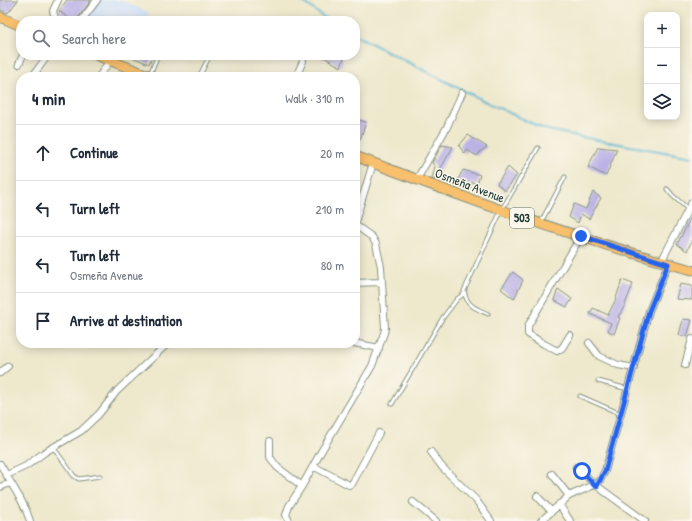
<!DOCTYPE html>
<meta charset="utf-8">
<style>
body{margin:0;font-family:"Patrick Hand",sans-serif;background:#f6f6f7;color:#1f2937}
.controls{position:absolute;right:12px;top:12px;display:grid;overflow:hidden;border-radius:8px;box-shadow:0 2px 10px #0003}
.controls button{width:36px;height:36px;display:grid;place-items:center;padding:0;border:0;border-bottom:1px solid #e0e1e3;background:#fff;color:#1f2937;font:20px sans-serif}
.stop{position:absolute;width:12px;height:12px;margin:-9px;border:3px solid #2563eb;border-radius:50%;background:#fff}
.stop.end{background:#2563eb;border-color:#fff;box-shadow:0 1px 4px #0008}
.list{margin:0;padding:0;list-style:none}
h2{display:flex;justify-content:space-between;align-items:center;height:52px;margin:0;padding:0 16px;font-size:17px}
h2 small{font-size:13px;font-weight:400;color:#747a83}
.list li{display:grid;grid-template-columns:26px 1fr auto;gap:12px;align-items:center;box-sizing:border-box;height:56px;padding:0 16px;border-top:1px solid #e0e1e3}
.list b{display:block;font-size:15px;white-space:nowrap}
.list p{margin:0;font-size:13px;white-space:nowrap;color:#747a83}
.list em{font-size:13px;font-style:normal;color:#747a83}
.icon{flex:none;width:22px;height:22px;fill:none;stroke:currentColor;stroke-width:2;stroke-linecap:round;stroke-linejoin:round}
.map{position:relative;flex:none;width:692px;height:521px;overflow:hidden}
.search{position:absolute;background:#fff;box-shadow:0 2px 10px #0003;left:16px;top:16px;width:344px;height:44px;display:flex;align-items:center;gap:10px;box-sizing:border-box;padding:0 14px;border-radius:16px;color:#747a83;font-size:15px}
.panel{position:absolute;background:#fff;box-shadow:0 2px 10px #0003;left:16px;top:72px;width:344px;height:276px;border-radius:16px}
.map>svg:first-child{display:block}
</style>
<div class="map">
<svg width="692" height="521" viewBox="0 0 692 521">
<rect width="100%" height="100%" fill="#fbf7ec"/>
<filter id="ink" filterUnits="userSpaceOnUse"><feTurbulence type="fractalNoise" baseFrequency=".025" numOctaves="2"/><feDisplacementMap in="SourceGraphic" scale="8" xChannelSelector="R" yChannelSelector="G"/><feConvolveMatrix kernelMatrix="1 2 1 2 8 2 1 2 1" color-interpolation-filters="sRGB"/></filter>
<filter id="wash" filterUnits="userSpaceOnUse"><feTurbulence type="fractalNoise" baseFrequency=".012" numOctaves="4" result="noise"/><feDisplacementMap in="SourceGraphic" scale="16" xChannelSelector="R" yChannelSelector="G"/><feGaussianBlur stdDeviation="0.9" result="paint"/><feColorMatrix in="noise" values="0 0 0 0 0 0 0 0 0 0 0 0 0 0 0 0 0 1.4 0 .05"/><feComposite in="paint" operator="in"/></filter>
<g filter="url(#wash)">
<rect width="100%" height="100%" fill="#eee8cc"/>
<!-- built -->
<path fill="#c8ddf9" d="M 99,0 L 121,0 L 149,13 L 144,21 L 83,21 Z"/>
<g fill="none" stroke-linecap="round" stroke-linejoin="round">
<!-- stream -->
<path stroke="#56b6d4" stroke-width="2" d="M 301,0 L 329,21
M 355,35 L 484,101 L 544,129 L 581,137 L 692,157"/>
</g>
<g id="blocks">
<!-- building -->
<path fill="#bbb2e6" d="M 0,0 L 18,0 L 8,13 L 0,10 Z
M 67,0 L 91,0 L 76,21 L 72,21 L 59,11 Z
M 127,55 L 153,55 L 149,64 Z
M 320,55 L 340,55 L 344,57 L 341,67 Z
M 355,119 L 366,122 L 360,140 L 355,138 Z
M 468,135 L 487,147 L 481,151 L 477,156 L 467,150 L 465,154 L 459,146 Z
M 442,145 L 453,147 L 434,180 L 432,179 L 435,166 L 432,163 Z
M 598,147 L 617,149 L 606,176 L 588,167 Z
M 508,167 L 517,175 L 505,191 L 497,184 Z
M 463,170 L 480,175 L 477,184 L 472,182 L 470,188 L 456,183 Z
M 593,192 L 601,198 L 589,219 L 581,214 L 578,223 L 569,217 L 574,204 L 586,209 Z
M 692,216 L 692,240 L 687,251 L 677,244 Z
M 513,272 L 523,280 L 514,299 L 501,289 Z
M 622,280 L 633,284 L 624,307 L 618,317 L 620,318 L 614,334 L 608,331 L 611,323 L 590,314 L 593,308 L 608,315 L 615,301 Z
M 680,284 L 692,286 L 692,300 L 676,299 Z
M 558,289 L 572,299 L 567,307 L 554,300 Z
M 683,319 L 692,320 L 687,337 L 679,335 Z"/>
</g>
</g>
<g filter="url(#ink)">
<use href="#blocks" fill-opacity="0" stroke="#869280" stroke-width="1"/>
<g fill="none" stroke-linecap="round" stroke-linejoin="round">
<defs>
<path id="lane" d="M 108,21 L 110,21
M 150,74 L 158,55
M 199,77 L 208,59
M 667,189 L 673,196 L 688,209
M 541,222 L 565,177
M 488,314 C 475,308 467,306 464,291 L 501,211 L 538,148
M 598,381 L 628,389
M 580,396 L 621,414
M 392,404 L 442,319 L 457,299 L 465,293
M 53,447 L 74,476 L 79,479 L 100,476"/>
<path id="street" d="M 56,21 L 53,11 L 58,0
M 81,21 L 97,0
M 19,64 L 23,55
M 32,77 L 48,55
M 99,77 L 110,60
M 296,77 L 303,61
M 417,179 L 447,127 L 462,93
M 355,222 L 373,163
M 661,262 L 692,202
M 355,283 L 381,282
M 570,335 L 562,348 L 557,351 L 544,344 L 528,334 L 528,326 L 581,236
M 354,343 L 379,348
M 589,343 L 599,356 L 618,365 L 634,368
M 685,365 L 692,339
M 0,373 L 8,366
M 270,441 L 270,457 L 277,467 L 302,486
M 431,452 L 442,467 L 476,500 L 491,521
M 0,464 L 21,500 L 26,510 L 30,521
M 313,466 L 349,485 L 352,484 L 379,433
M 576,467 L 584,473 L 594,485
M 552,474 L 569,496
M 7,475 L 26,466 L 45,452 L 81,431 L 99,414 L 117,391 L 168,343
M 597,486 L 645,521
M 0,487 L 10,483
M 537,496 L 551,511
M 413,502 L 436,521
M 559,504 L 570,521
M 289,521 L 286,515 L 289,506 L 302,486 L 322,450 L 372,366 L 384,333 L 385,328 L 381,267 L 376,244 L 372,237 L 355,225
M 541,521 L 569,496 L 594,485 L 597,486 L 605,471 L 649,311 L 668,264"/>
<path id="primary" d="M 0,17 L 21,26
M 96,55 L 153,77
M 355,156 C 466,199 578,239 692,270"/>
</defs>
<!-- lane casing -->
<use href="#lane" stroke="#869280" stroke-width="5"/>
<!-- street casing -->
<use href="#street" stroke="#869280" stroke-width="8"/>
<!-- primary casing -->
<use href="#primary" stroke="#869280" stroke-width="11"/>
<!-- lane -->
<use href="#lane" stroke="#fff" stroke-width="3"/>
<!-- street -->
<use href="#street" stroke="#fff" stroke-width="6"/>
<!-- primary -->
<use href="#primary" stroke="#f8bf6c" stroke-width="9"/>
</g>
</g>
<g fill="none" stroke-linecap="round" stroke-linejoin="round" filter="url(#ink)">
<!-- route -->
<path stroke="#2563eb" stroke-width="5" d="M 581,236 L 668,264 L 649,311 L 605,471 L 597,486 L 594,485 L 582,471"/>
</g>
<g text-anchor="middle" stroke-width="3" stroke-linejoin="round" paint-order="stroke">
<!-- shield labels -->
<rect fill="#fbf7ec" stroke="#61756b" stroke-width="1" x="510" y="208" width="24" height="20" rx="3"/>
<g font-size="12" font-weight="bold" fill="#1f3d34">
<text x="522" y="222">503</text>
</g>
<!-- street labels -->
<g font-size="13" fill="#1f3d34" stroke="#fbf7ec">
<text transform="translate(470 185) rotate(21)" y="5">Osmeña Avenue</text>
</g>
</g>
</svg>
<div class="controls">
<button>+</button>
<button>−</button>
<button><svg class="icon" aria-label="layers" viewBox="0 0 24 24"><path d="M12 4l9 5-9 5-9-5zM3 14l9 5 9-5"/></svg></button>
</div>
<div class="stop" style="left:582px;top:471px"></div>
<div class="stop end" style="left:581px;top:236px"></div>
<div class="search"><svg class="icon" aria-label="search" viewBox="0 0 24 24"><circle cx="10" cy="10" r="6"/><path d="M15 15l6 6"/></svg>Search here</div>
<section class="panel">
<h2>4 min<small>Walk · 310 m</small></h2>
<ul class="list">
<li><svg class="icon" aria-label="ahead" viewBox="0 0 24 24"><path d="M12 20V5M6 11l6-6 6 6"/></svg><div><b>Continue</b></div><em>20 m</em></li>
<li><svg class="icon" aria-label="left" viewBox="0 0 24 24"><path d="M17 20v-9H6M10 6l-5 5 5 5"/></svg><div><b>Turn left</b></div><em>210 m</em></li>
<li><svg class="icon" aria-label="left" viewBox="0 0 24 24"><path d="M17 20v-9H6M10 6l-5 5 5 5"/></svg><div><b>Turn left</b><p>Osmeña Avenue</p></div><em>80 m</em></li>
<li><svg class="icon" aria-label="arrive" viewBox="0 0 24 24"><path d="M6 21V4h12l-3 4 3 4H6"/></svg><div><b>Arrive at destination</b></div></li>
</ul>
</section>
</div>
